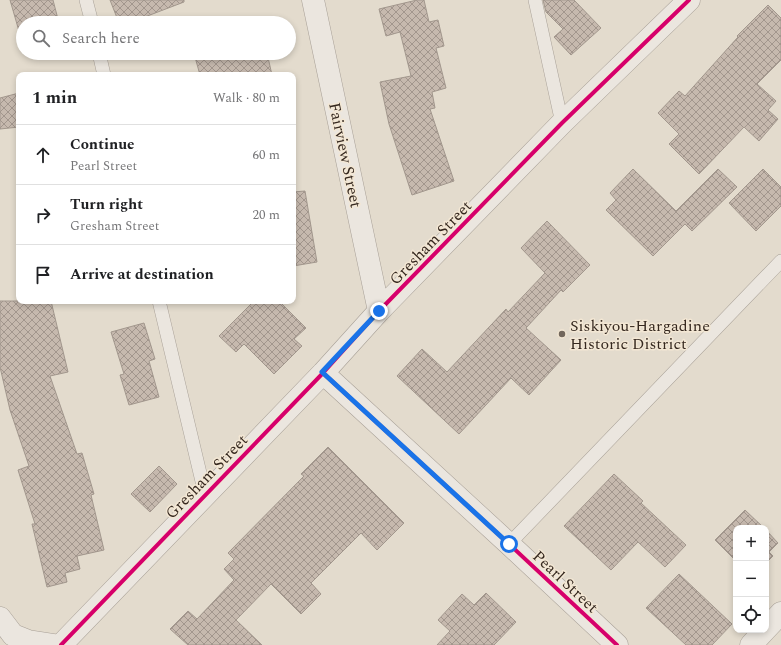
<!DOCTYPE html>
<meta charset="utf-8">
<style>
body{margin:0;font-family:Spectral,serif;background:#f2f2f2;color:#202124}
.controls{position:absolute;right:12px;bottom:12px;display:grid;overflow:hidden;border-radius:8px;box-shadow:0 2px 6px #0003}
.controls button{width:36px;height:36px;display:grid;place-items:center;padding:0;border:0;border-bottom:1px solid #e0e0e0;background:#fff;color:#202124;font:20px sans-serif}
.stop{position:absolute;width:12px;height:12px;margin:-9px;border:3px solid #1a73e8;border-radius:50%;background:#fff}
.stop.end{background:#1a73e8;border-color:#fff;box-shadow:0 1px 4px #0008}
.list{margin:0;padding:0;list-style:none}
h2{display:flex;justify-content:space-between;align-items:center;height:52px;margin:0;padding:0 16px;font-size:17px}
h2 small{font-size:13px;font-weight:400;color:#757577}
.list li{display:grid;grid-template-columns:26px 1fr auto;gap:12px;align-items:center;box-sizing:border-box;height:60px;padding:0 16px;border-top:1px solid #e0e0e0}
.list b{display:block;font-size:15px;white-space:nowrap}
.list p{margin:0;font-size:13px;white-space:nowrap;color:#757577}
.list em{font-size:13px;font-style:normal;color:#757577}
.icon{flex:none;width:22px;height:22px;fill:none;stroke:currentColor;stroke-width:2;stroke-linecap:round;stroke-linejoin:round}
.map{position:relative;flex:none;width:781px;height:645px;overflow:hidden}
.search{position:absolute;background:#fff;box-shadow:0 2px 6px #0003;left:16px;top:16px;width:280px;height:44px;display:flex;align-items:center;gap:10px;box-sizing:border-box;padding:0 14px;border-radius:22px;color:#757577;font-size:15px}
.panel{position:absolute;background:#fff;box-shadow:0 2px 6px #0003;left:16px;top:72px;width:280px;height:232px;border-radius:8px}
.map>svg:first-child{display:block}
</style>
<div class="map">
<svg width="781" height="645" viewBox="0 0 781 645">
<defs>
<pattern id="building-cross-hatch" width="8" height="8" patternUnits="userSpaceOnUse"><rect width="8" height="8" fill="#c6b9ae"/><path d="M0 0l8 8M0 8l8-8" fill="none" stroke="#a2968d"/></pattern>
</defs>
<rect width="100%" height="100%" fill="#e3dbcd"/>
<!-- building -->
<path fill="url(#building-cross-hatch)" stroke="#a2978d" d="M 10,0 L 53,0 L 59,23 L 23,23 L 23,45 Z
M 110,0 L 184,0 L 184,2 L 129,23 L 119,23 Z
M 417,0 L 424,0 L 429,22 L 438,20 L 444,46 L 436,48 L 446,88 L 432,92 L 435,108 L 430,109 L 454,181 L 412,195 L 389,124 L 380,82 L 411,76 L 400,32 L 386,36 L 379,9 Z
M 543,0 L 574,0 L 601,28 L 571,55 L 554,37 L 563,29 L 546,12 Z
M 768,5 L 781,18 L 781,60 L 757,84 L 776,101 L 768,110 L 778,119 L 759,141 L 744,127 L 699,174 L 669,144 L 679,134 L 658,113 L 679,91 L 685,96 L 738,37 L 737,36 Z
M 213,53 L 267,53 L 272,75 L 200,75 L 195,57 Z
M 19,93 L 19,127 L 0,129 L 0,98 Z
M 633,169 L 676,211 L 718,169 L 737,187 L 692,231 L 685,224 L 653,256 L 606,210 L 616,200 L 610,193 Z
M 763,169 L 781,187 L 781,206 L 756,231 L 729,203 Z
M 305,191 L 317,262 L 293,266 L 293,192 Z
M 547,221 L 590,265 L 563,292 L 561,290 L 526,328 L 561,360 L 529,395 L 511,378 L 459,434 L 397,376 L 422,349 L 447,372 L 506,309 L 508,312 L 545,273 L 521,248 Z
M 0,301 L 51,301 L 68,372 L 50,376 L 77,454 L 82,453 L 94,494 L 91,495 L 104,550 L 77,556 L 80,569 L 65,573 L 67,582 L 47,587 L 32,524 L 35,524 L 18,470 L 29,466 L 10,410 L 0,367 Z
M 254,301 L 279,301 L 306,328 L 294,339 L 302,346 L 274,374 L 244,344 L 236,352 L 219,336 Z
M 144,323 L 155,359 L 149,361 L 159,397 L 129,405 L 120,375 L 124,374 L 111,332 Z
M 328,447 L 404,523 L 377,550 L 361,533 L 311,583 L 321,594 L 301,614 L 271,584 L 236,620 L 262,645 L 188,645 L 170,629 L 188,611 L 197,619 L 234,580 L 224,569 L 234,559 L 228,553 L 304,476 L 301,474 Z
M 159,466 L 177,484 L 150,512 L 131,494 Z
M 614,474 L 643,501 L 641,503 L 686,545 L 665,567 L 638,542 L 611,570 L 564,526 Z
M 745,510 L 764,528 L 736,528 L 736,561 L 715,540 Z
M 766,530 L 778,543 L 769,552 L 773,556 L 766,563 Z
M 679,574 L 732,624 L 712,645 L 686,645 L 646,608 Z
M 486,593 L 516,622 L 494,645 L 437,645 L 450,631 L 438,620 L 462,594 L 474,605 Z"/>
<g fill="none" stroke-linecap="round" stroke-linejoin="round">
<defs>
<path id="service" d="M 86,0 L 92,23
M 535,0 L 562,123
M 99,53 L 104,75
M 159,301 L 205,494
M 509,544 L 781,261"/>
<path id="minor" d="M 313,0 L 379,311
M 323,373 L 509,544 L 617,645
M 0,618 L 13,635 L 28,641 L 54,645
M 766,629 L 781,613
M 61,645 L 323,373 L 379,311 L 562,123 L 689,0
M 751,645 L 765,630"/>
</defs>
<!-- service casing -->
<use href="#service" stroke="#a8a097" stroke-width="14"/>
<!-- minor casing -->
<use href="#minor" stroke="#a8a097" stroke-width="23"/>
<!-- service -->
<use href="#service" stroke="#ebe6df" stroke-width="13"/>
<!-- minor -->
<use href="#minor" stroke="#ebe6df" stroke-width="22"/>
<defs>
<path id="cycleway" d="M 323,373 L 509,544 L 617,645
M 61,645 L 323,373 L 379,311 L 562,123 L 689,0"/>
</defs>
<!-- cycleway casing -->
<use href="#cycleway" stroke="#f3e7d4" stroke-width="6"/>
<!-- cycleway -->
<use href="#cycleway" stroke="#d6006c" stroke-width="4"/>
</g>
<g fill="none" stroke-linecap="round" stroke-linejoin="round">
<!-- route -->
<path stroke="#1a73e8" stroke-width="5" d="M 379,311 L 322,372 L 509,544"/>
</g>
<!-- markers -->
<circle fill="#72675c" stroke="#f3e7d4" stroke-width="1.5" cx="562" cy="334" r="4"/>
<g text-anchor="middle" stroke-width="3" stroke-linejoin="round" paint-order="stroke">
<!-- street labels -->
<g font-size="16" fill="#35281f" stroke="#f3e7d4">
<text transform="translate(346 155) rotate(78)" y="6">Fairview Street</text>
<text transform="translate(430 242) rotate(-46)" y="6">Gresham Street</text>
<text transform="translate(206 476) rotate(-46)" y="6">Gresham Street</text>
<text transform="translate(566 581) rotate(43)" y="6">Pearl Street</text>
</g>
<!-- poi labels -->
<g font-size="16" fill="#35281f" stroke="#f3e7d4" text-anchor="start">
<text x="570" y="331">Siskiyou-Hargadine<tspan x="570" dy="18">Historic District</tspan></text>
</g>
</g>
</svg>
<div class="controls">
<button>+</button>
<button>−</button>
<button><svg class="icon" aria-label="locate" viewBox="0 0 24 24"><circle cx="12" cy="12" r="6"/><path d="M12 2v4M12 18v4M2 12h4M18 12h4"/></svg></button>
</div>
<div class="stop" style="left:509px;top:544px"></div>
<div class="stop end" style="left:379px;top:311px"></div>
<div class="search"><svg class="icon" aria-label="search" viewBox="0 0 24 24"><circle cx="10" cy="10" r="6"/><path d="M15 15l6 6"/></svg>Search here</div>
<section class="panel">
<h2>1 min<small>Walk · 80 m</small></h2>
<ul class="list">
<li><svg class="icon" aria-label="ahead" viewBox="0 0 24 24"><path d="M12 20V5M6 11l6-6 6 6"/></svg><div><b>Continue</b><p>Pearl Street</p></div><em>60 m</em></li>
<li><svg class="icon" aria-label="right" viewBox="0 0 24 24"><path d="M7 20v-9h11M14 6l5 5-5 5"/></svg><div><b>Turn right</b><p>Gresham Street</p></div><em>20 m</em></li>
<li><svg class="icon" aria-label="arrive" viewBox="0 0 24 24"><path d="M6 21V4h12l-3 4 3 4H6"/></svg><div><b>Arrive at destination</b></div></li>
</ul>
</section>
</div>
